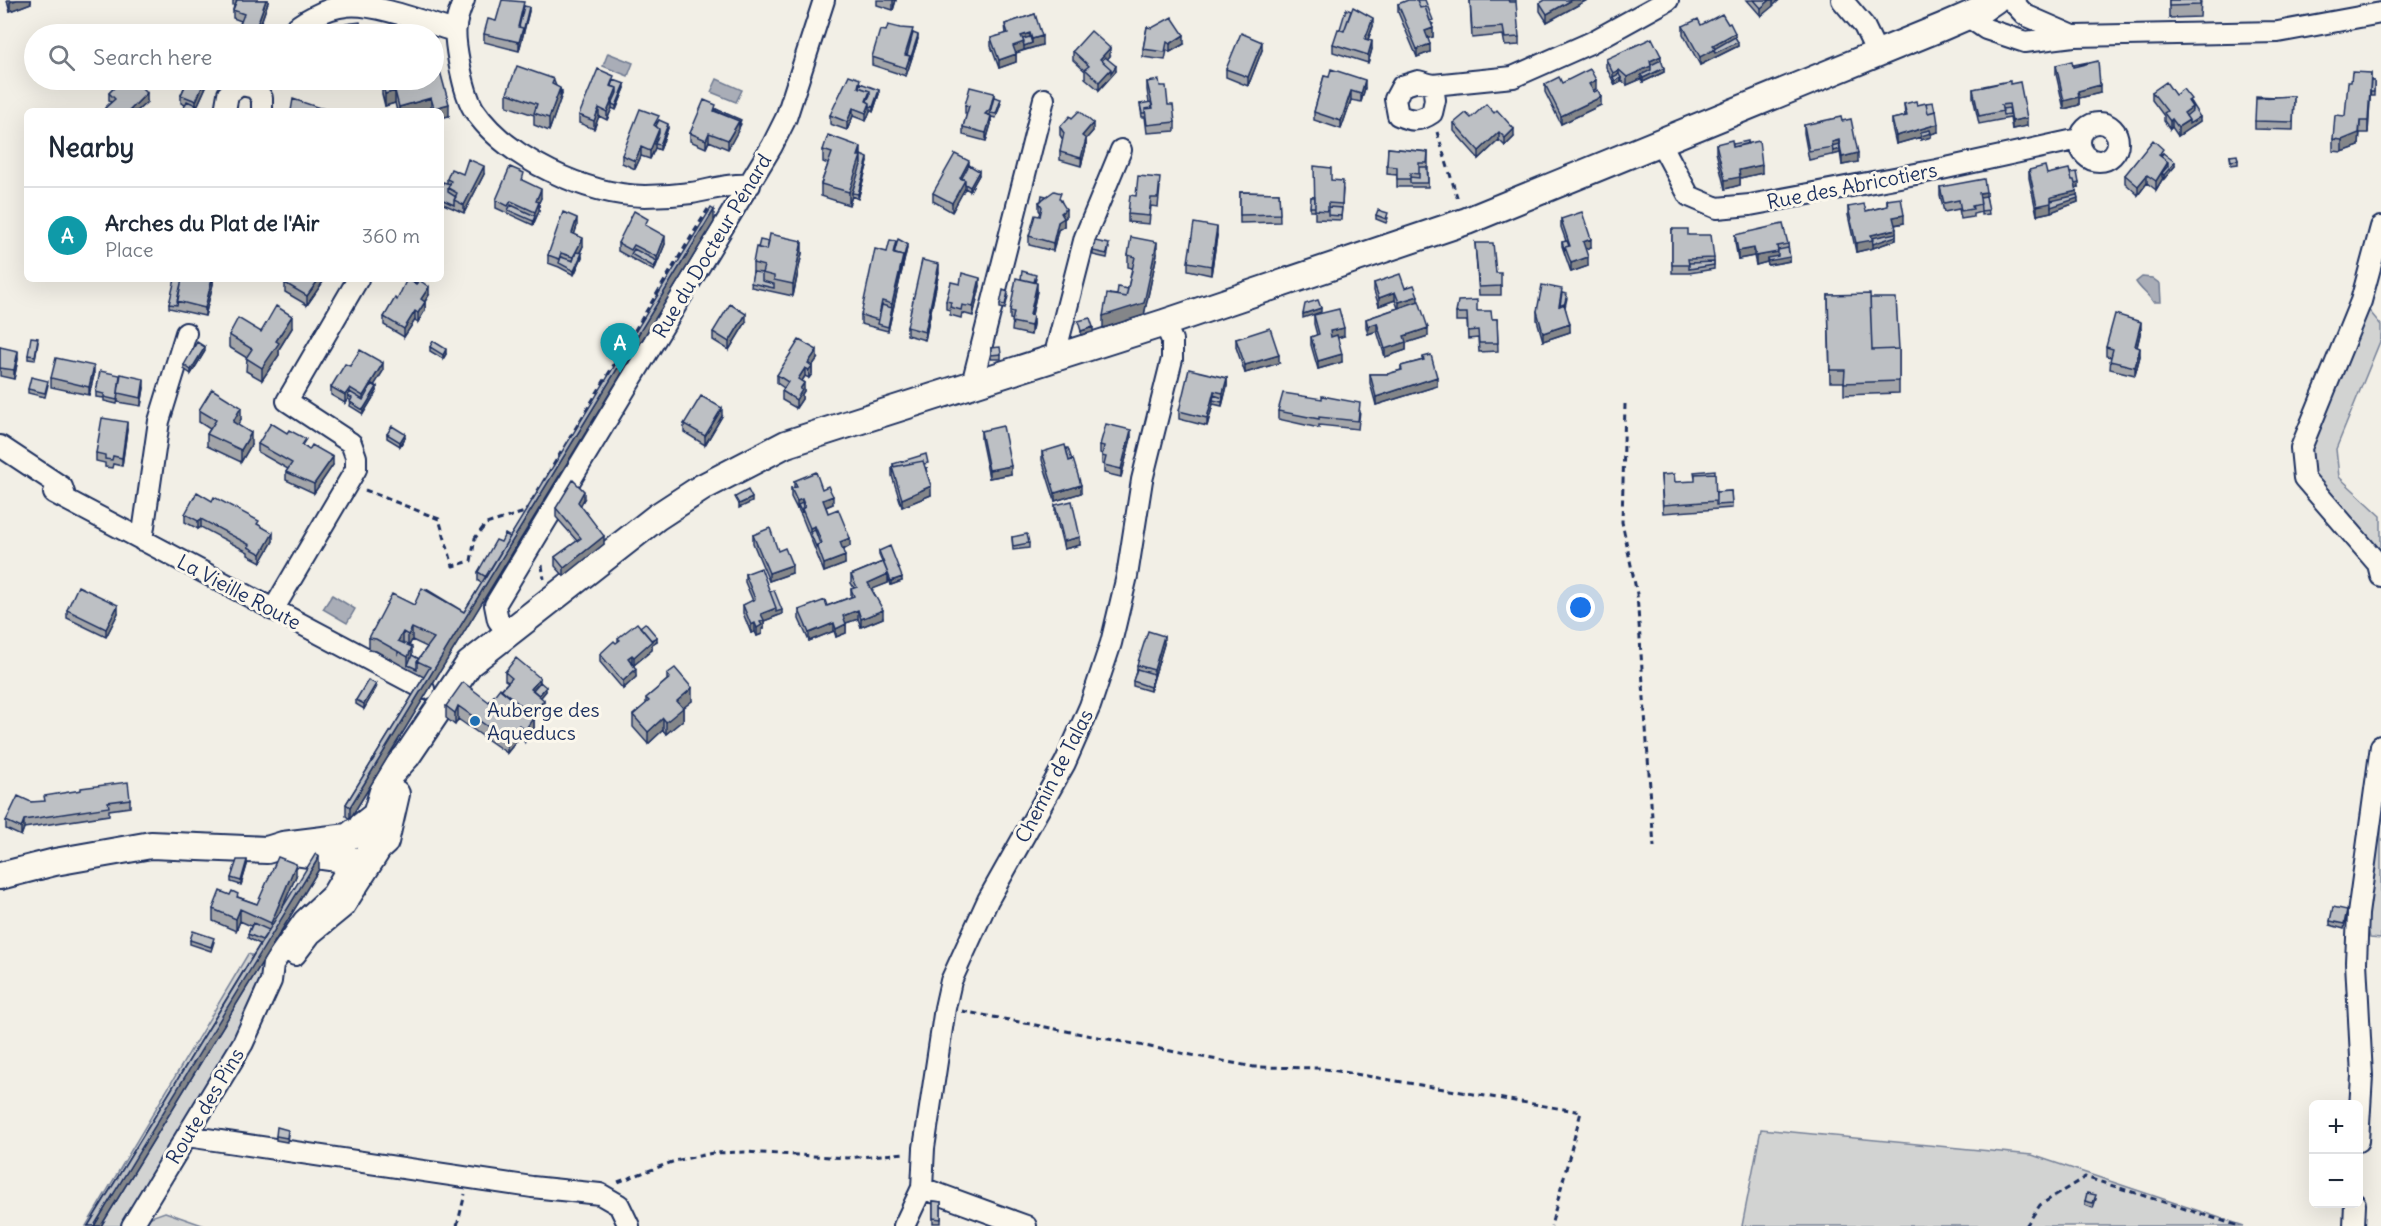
<!DOCTYPE html>
<meta charset="utf-8">
<style>
body{margin:0;font-family:Delius,sans-serif;background:#f6f6f7;color:#1f2937}
.controls{position:absolute;right:18px;bottom:18px;display:grid;overflow:hidden;border-radius:9px;box-shadow:0 6px 24px #0002}
.controls button{width:54px;height:54px;display:grid;place-items:center;padding:0;border:0;border-bottom:2px solid #e0e1e3;background:#fff;color:#1f2937;font:30px sans-serif}
.you{position:absolute;left:1581px;top:608px;width:21px;height:21px;margin:-15px;border:4px solid #fff;border-radius:50%;background:#1a73e8;box-shadow:0 0 0 9px #1a73e833}
.badge{display:grid;place-items:center;width:39px;height:39px;border-radius:50%;background:#1f6fb2;color:#fff;font-size:20px;font-weight:700}
.pin{position:absolute;translate:-50% -50px;filter:drop-shadow(0 2px 3px #0008)}
.pin::after{content:'';position:absolute;top:32px;width:21px;height:18px;background:inherit;clip-path:polygon(0 0,100% 0,50% 100%)}
.list{margin:0;padding:0;list-style:none}
h2{display:flex;justify-content:space-between;align-items:center;height:78px;margin:0;padding:0 24px;font-size:26px}
h2 small{font-size:20px;font-weight:400;color:#747a83}
.list li{display:grid;grid-template-columns:39px 1fr auto;gap:18px;align-items:center;box-sizing:border-box;height:96px;padding:0 24px;border-top:2px solid #e0e1e3}
.list b{display:block;font-size:22px;white-space:nowrap}
.list p{margin:0;font-size:20px;white-space:nowrap;color:#747a83}
.list em{font-size:20px;font-style:normal;color:#747a83}
.icon{flex:none;width:33px;height:33px;fill:none;stroke:currentColor;stroke-width:2;stroke-linecap:round;stroke-linejoin:round}
.map{position:relative;flex:none;width:2381px;height:1226px;overflow:hidden}
.search{position:absolute;background:#fff;box-shadow:0 6px 24px #0002;left:24px;top:24px;width:420px;height:66px;display:flex;align-items:center;gap:15px;box-sizing:border-box;padding:0 21px;border-radius:33px;color:#747a83;font-size:22px}
.panel{position:absolute;background:#fff;box-shadow:0 6px 24px #0002;left:24px;top:108px;width:420px;height:174px;border-radius:9px}
.map>svg:first-child{display:block}
</style>
<div class="map">
<svg width="2381" height="1226" viewBox="0 0 2381 1226">
<rect width="100%" height="100%" fill="#f2efe6"/>
<filter id="ink" filterUnits="userSpaceOnUse"><feTurbulence type="fractalNoise" baseFrequency=".0167" numOctaves="2"/><feDisplacementMap in="SourceGraphic" scale="12" xChannelSelector="R" yChannelSelector="G"/><feConvolveMatrix kernelMatrix="1 2 1 2 8 2 1 2 1" color-interpolation-filters="sRGB"/></filter>
<g filter="url(#ink)">
<!-- green -->
<path fill="#d2d3d2" stroke="#768198" stroke-width="1.5" d="M 2361,301 L 2381,325 L 2381,339 L 2336,449 L 2339,477 L 2381,516 L 2381,577 L 2304,478 L 2301,448 Z
M 2381,815 L 2381,939 L 2370,938 L 2365,914 Z
M 248,954 L 272,961 L 261,977 L 231,1046 L 122,1226 L 86,1226 Z
M 1761,1129 L 2032,1155 L 2244,1226 L 1742,1226 Z
M 165,1212 L 205,1226 L 143,1226 L 148,1218 Z"/>
<!-- water -->
<path fill="#a9adb7" stroke="#707b93" stroke-width="1.5" d="M 608,53 L 633,63 L 628,76 L 603,66 Z
M 717,79 L 742,90 L 736,102 L 711,92 Z
M 2142,277 L 2152,278 L 2160,284 L 2161,302 L 2153,302 C 2148,294 2141,290 2136,282 Z
M 332,595 L 355,609 L 347,623 L 323,609 Z"/>
<g fill="none" stroke-linecap="round" stroke-linejoin="round">
<defs>
<path id="minor" d="M 464,0 C 453,25 454,35 459,62 C 462,77 466,97 474,110 C 507,159 587,195 645,196 C 660,196 676,195 691,193 C 711,190 730,183 750,185
M 1842,0 L 1864,26 L 1877,53
M 2011,0 L 2025,15 L 2071,35
M 1967,16 L 1986,29 L 2025,42 L 2074,36 L 2278,32 L 2381,13
M 289,34 C 301,21 326,8 346,6 C 371,2 428,23 454,31
M 242,85 L 255,88 L 262,98 L 262,111
M 1433,85 L 1435,100 L 1432,113 C 1419,122 1411,121 1398,115 L 1395,99 L 1402,86 L 1418,81 L 1433,85 L 1513,77 L 1590,43 L 1668,0
M 225,111 L 228,94 L 247,80
M2080 142a19 19 0 1 1 38 0a19 19 0 1 1-38 0Z
M 1657,142 L 1665,151 L 1689,196 L 1717,208 L 1750,205 L 1937,170 L 2079,139
M 2381,227 L 2361,301 L 2301,448 L 2304,478 L 2378,564 L 2381,576
M 1054,358 L 1085,237 L 1121,150
M 972,384 L 1044,99
M 0,446 L 62,487 L 66,499
M 54,493 L 424,689
M 142,540 L 159,421 L 186,333
M 273,610 L 356,469 L 356,457 L 351,443 L 287,401 L 358,279
M 509,634 L 498,620 L 495,605 L 772,146 L 786,118 L 824,0
M 295,955 L 311,934 L 344,907 L 378,854
M 187,1136 L 532,1187 L 600,1194 L 619,1205 L 629,1226
M 2358,1141 L 2362,1076 L 2356,962 L 2358,914 L 2381,746
M 922,1188 L 1026,1226
M 132,1226 L 243,1043 L 271,981 L 273,964 L 304,920 L 332,894 L 342,877 L 363,862 L 376,815
M 904,1226 L 922,1188 L 924,1148 L 945,1008 L 951,981 L 988,900 L 1065,763 L 1090,706 L 1111,643 L 1127,576 L 1142,480 L 1172,359 L 1172,340 L 1164,323
M 2354,1226 L 2355,1204"/>
<path id="major" d="M 294,852 L 363,862 L 385,842 L 396,794
M 0,876 L 55,862 L 151,845 L 267,850 L 283,845 L 348,837 L 376,815 L 387,778 L 407,756 L 469,664 L 657,517 L 703,487 L 786,444 L 1164,323 L 1467,221 L 1942,27 L 1979,11 L 1995,0"/>
</defs>
<!-- minor casing -->
<use href="#minor" stroke="#1b2f5e" stroke-width="24"/>
<!-- major casing -->
<use href="#major" stroke="#1b2f5e" stroke-width="30"/>
<!-- path -->
<path stroke="#1b2f5e" stroke-width="3" stroke-dasharray="6 4.5" stroke-linecap="butt" d="M 1437,132 L 1458,200
M 1625,404 L 1622,522 L 1637,594 L 1654,847
M 365,490 L 439,519 L 453,566 L 471,561 L 475,538 L 486,524 L 525,512 L 708,209
M 542,565 L 544,579
M 962,1011 L 1254,1067 L 1319,1068 L 1581,1112 L 1551,1226
M 618,1182 L 675,1161 L 713,1153 L 745,1152 L 847,1158 L 906,1153
M 457,1226 L 465,1194
M 2026,1226 L 2040,1205 L 2085,1177 L 2239,1226"/>
<!-- minor -->
<use href="#minor" stroke="#fbf7ec" stroke-width="20"/>
<!-- major -->
<use href="#major" stroke="#fbf7ec" stroke-width="26"/>
</g>
<!-- wall -->
<path fill="#a3a5a9" stroke="#1b2f5e" stroke-width="1.5" fill-rule="evenodd" d="M 7,0 L 31,0 L 31,3 L 10,11 Z
M 233,0 L 268,0 L 268,2 L 257,34 L 239,34 L 239,27 L 241,21 L 233,18 L 233,10 L 234,6 L 233,5 Z
M 877,0 L 896,0 L 893,10 L 877,5 Z
M 1470,0 L 1519,37 L 1519,45 L 1505,46 L 1503,35 L 1472,38 Z
M 1587,0 L 1547,22 L 1540,11 L 1540,3 Z
M 1747,0 L 1779,0 L 1761,16 Z
M 2169,0 L 2201,0 L 2200,17 L 2169,18 Z
M 1398,4 L 1433,24 L 1432,25 L 1433,37 L 1428,38 L 1430,52 L 1417,57 L 1398,12 Z
M 524,6 L 529,11 L 519,51 L 484,42 L 484,34 L 496,21 Z
M 1035,14 L 1042,45 L 1016,53 L 1016,62 L 999,68 L 991,46 L 991,38 L 1006,34 L 1005,24 Z
M 1701,25 L 1735,37 L 1738,46 L 1700,65 L 1683,34 L 1683,26 Z
M 1373,26 L 1368,40 L 1372,49 L 1368,63 L 1333,52 L 1333,44 Z
M 1147,27 L 1184,44 L 1170,52 L 1167,50 L 1165,60 L 1143,57 L 1143,49 Z
M 886,31 L 913,33 L 918,39 L 906,76 L 872,65 L 872,57 Z
M 1262,50 L 1248,86 L 1226,77 L 1226,69 Z
M 1073,51 L 1110,56 L 1107,59 L 1116,71 L 1099,90 L 1085,78 L 1085,71 L 1073,60 Z
M 1606,59 L 1661,60 L 1664,72 L 1643,82 L 1641,79 L 1627,85 L 1621,80 L 1621,82 L 1615,85 L 1606,67 Z
M 2056,65 L 2073,65 L 2100,93 L 2079,98 L 2079,105 L 2064,109 L 2056,74 Z
M 1324,76 L 1365,88 L 1361,102 L 1351,100 L 1341,129 L 1314,120 L 1314,112 Z
M 129,80 L 129,81 L 147,102 L 137,111 L 105,111 L 105,108 L 111,102 L 109,101 L 109,93 L 114,88 L 114,86 Z
M 183,80 L 209,80 L 195,111 L 183,111 L 185,105 L 181,103 L 181,95 L 187,81 Z
M 434,80 L 449,116 L 441,111 L 432,111 L 431,110 L 427,111 L 397,111 L 395,103 L 385,106 L 382,94 L 382,82 Z
M 614,80 L 625,88 L 616,110 L 612,108 L 607,120 L 599,116 L 594,129 L 579,123 L 579,115 Z
M 554,81 L 556,86 L 560,89 L 562,94 L 549,131 L 534,125 L 534,115 L 507,106 L 507,93 Z
M 2371,81 L 2374,81 L 2374,96 L 2370,96 L 2368,133 L 2360,133 L 2359,146 L 2342,152 L 2333,151 L 2333,139 L 2345,116 Z
M 1147,82 L 1160,86 L 1175,122 L 1175,131 L 1147,133 L 1145,117 L 1142,117 L 1140,104 L 1149,103 L 1147,90 Z
M 860,83 L 879,94 L 873,112 L 870,110 L 866,121 L 853,116 L 847,130 L 830,124 L 830,115 Z
M 1562,83 L 1596,89 L 1593,90 L 1601,105 L 1561,124 L 1545,92 L 1545,84 Z
M 2010,84 L 2027,126 L 2012,129 L 2010,118 L 1979,124 L 1973,97 L 1973,89 Z
M 2152,92 L 2175,95 L 2191,103 L 2200,121 L 2178,136 L 2172,127 L 2170,129 L 2164,121 L 2164,116 L 2152,100 Z
M 2294,96 L 2293,130 L 2255,129 L 2255,121 L 2278,97 Z
M 994,97 L 1001,103 L 996,118 L 991,117 L 991,124 L 986,141 L 963,135 L 963,127 L 967,113 L 965,113 L 965,105 Z
M 1904,104 L 1917,105 L 1938,132 L 1931,134 L 1931,137 L 1921,140 L 1921,137 L 1896,144 L 1892,127 L 1892,119 L 1905,116 Z
M 716,109 L 741,124 L 728,149 L 709,141 L 706,148 L 690,141 L 690,133 Z
M 1071,118 L 1093,131 L 1086,139 L 1086,147 L 1081,166 L 1060,160 L 1060,152 L 1063,140 L 1060,135 L 1060,127 Z
M 1471,118 L 1514,137 L 1505,146 L 1499,140 L 1479,159 L 1454,131 L 1454,123 Z
M 659,120 L 668,128 L 660,150 L 655,148 L 650,159 L 641,156 L 635,169 L 622,163 L 622,155 Z
M 1842,121 L 1858,162 L 1842,165 L 1840,152 L 1840,153 L 1809,160 L 1804,133 L 1804,125 Z
M 1716,144 L 1748,144 L 1762,173 L 1740,178 L 1740,185 L 1725,189 L 1716,152 Z
M 1388,148 L 1428,152 L 1428,187 L 1397,187 L 1397,175 L 1387,174 Z
M 823,150 L 861,155 L 868,162 L 858,199 L 852,196 L 849,205 L 821,196 L 821,184 L 828,164 L 823,162 Z
M 2163,153 L 2175,166 L 2164,179 L 2163,178 L 2156,190 L 2147,183 L 2138,195 L 2125,183 L 2125,175 Z
M 2230,156 L 2238,160 L 2238,164 L 2231,165 Z
M 969,165 L 979,175 L 970,191 L 965,188 L 952,212 L 933,201 L 933,193 Z
M 2029,170 L 2047,174 L 2070,173 L 2079,187 L 2076,187 L 2078,202 L 2051,212 L 2037,215 L 2029,178 Z
M 463,174 L 484,174 L 464,213 L 441,203 L 441,188 L 447,183 L 447,179 Z
M 1331,180 L 1343,189 L 1341,220 L 1315,219 L 1315,211 L 1310,211 L 1311,197 L 1315,197 Z
M 524,182 L 541,198 L 539,202 L 539,211 L 533,225 L 496,208 L 496,200 Z
M 1160,187 L 1158,207 L 1151,206 L 1149,224 L 1128,222 L 1128,214 L 1136,196 Z
M 1940,187 L 1986,196 L 1989,214 L 1981,215 L 1981,212 L 1973,214 L 1973,217 L 1961,219 L 1959,209 L 1944,212 L 1940,195 Z
M 1240,192 L 1279,193 L 1280,222 L 1240,223 Z
M 1061,200 L 1066,217 L 1064,219 L 1064,226 L 1058,230 L 1053,251 L 1029,245 L 1029,236 L 1041,213 L 1039,210 L 1039,202 Z
M 1887,200 L 1904,223 L 1895,225 L 1896,240 L 1873,248 L 1856,252 L 1848,215 L 1848,207 L 1866,211 L 1887,206 Z
M 1376,215 L 1388,218 L 1386,223 L 1376,219 Z
M 1561,219 L 1591,247 L 1585,249 L 1588,266 L 1571,272 L 1562,246 L 1562,242 L 1566,241 L 1561,227 Z
M 714,222 L 350,819 L 346,816 L 346,804 L 424,677 L 408,669 L 376,651 L 369,650 L 369,638 L 414,605 L 464,612 L 482,583 L 478,581 L 478,572 L 501,542 L 510,537 ZM 412,640 L 427,647 L 419,659 L 412,656 L 409,646 Z
M 577,226 L 574,234 L 583,246 L 580,253 L 582,257 L 574,275 L 559,267 L 548,263 L 548,255 Z
M 648,227 L 665,244 L 654,271 L 618,251 L 618,243 Z
M 1672,229 L 1688,235 L 1714,258 L 1714,269 L 1689,273 L 1672,273 Z
M 1735,235 L 1788,244 L 1790,261 L 1768,265 L 1767,262 L 1756,265 L 1754,256 L 1738,259 L 1735,243 Z
M 1217,236 L 1211,275 L 1188,270 L 1188,262 Z
M 1475,243 L 1496,273 L 1501,286 L 1501,295 L 1479,295 Z
M 896,246 L 907,248 L 888,331 L 861,324 L 861,315 L 887,252 Z
M 1109,248 L 1107,258 L 1093,255 L 1093,251 Z
M 802,253 L 793,296 L 751,287 L 753,272 L 753,263 Z
M 1157,254 L 1144,315 L 1103,328 L 1117,295 L 1128,289 L 1132,268 L 1128,267 L 1128,255 Z
M 939,272 L 925,340 L 907,335 L 907,327 Z
M 213,279 L 213,284 L 205,316 L 169,308 L 169,304 Z
M 287,279 L 325,279 L 307,305 L 285,292 L 285,283 Z
M 1021,279 L 1036,279 L 1035,282 L 1037,291 L 1032,315 L 1033,324 L 1031,335 L 1012,331 L 1013,320 L 1010,319 L 1010,311 Z
M 1374,283 L 1405,288 L 1418,302 L 1428,336 L 1406,343 L 1406,350 L 1385,357 L 1377,331 L 1368,334 L 1366,327 L 1366,319 L 1398,308 L 1395,300 L 1379,306 L 1374,291 Z
M 960,284 L 980,286 L 973,316 L 962,313 L 961,318 L 950,315 L 950,310 L 946,309 L 946,301 Z
M 1562,293 L 1567,298 L 1565,307 L 1570,332 L 1543,341 L 1537,320 L 1537,311 Z
M 429,295 L 425,302 L 425,310 L 418,322 L 415,320 L 404,337 L 384,325 L 384,317 L 397,300 Z
M 1828,295 L 1870,298 L 1899,349 L 1899,393 L 1844,395 L 1844,382 L 1830,382 Z
M 1008,296 L 1005,309 L 1000,308 L 1000,304 Z
M 1477,311 L 1492,319 L 1497,319 L 1498,351 L 1479,352 L 1478,338 L 1468,339 L 1467,321 L 1456,321 L 1456,313 Z
M 1314,315 L 1344,336 L 1337,338 L 1342,362 L 1318,369 L 1311,345 L 1311,337 L 1317,335 L 1314,324 Z
M 746,322 L 729,350 L 713,340 L 713,332 Z
M 292,328 L 279,349 L 279,355 L 262,380 L 246,371 L 247,358 L 229,347 L 229,335 Z
M 2141,330 L 2137,347 L 2140,356 L 2135,375 L 2110,369 L 2111,357 L 2106,356 L 2106,347 Z
M 1236,339 L 1279,363 L 1245,373 L 1236,347 Z
M 38,343 L 35,360 L 28,359 L 28,355 Z
M 0,347 L 18,359 L 14,379 L 0,376 Z
M 430,347 L 446,354 L 443,359 L 430,351 Z
M 991,348 L 1001,354 L 1001,359 L 991,359 Z
M 205,351 L 191,374 L 184,369 L 184,365 Z
M 1423,357 L 1437,386 L 1376,405 L 1370,383 L 1370,374 L 1388,374 L 1401,370 L 1401,366 L 1423,360 Z
M 817,359 L 812,366 L 812,374 L 809,378 L 805,376 L 802,381 L 804,391 L 802,394 L 802,399 L 796,408 L 782,400 L 782,391 L 784,388 L 777,383 L 777,375 Z
M 350,366 L 383,371 L 374,385 L 377,391 L 363,414 L 350,406 L 351,401 L 348,399 L 345,403 L 331,395 L 331,387 Z
M 94,375 L 89,395 L 51,387 L 51,378 Z
M 1227,378 L 1227,386 L 1222,406 L 1213,404 L 1207,426 L 1179,419 L 1179,411 Z
M 48,385 L 45,397 L 28,393 L 28,389 Z
M 144,388 L 141,406 L 118,402 L 118,398 L 117,404 L 104,401 L 104,398 L 96,397 L 96,392 Z
M 1322,399 L 1360,411 L 1358,429 L 1319,425 L 1319,428 L 1278,419 L 1278,411 Z
M 199,410 L 241,419 L 238,425 L 251,445 L 241,462 L 207,446 L 207,434 L 210,429 L 199,422 Z
M 722,416 L 705,445 L 684,432 L 684,424 Z
M 127,430 L 122,466 L 113,464 L 112,468 L 105,467 L 105,463 L 96,461 L 96,453 Z
M 981,431 L 1011,474 L 989,478 L 981,439 Z
M 387,434 L 405,438 L 400,446 L 387,438 Z
M 1131,438 L 1121,477 L 1104,473 L 1104,465 L 1102,464 L 1102,454 L 1100,453 L 1100,445 Z
M 258,444 L 306,447 L 333,465 L 314,493 L 286,480 L 286,472 L 288,469 L 258,452 Z
M 1042,452 L 1081,493 L 1055,501 L 1042,460 Z
M 893,464 L 928,468 L 926,468 L 931,495 L 902,507 L 892,476 L 892,467 L 893,467 Z
M 1661,475 L 1675,482 L 1716,492 L 1731,491 L 1732,508 L 1663,513 Z
M 794,481 L 822,489 L 833,504 L 826,507 L 828,513 L 850,546 L 843,550 L 845,564 L 824,572 L 802,517 L 798,509 L 797,509 L 791,497 L 791,488 L 794,488 Z
M 584,499 L 580,505 L 604,544 L 564,576 L 555,566 L 555,557 L 577,541 L 556,517 L 556,508 Z
M 212,501 L 259,525 L 273,541 L 261,562 L 248,555 L 248,552 L 201,527 L 198,529 L 185,522 L 185,514 Z
M 1055,505 L 1080,545 L 1064,549 L 1055,513 Z
M 753,535 L 778,551 L 792,573 L 769,581 L 753,543 Z
M 1012,537 L 1029,543 L 1029,548 L 1013,550 Z
M 879,551 L 902,581 L 891,585 L 888,577 L 888,583 L 871,589 L 883,618 L 861,627 L 858,619 L 846,623 L 846,633 L 836,637 L 834,631 L 809,641 L 799,619 L 799,610 L 827,606 L 851,597 L 851,589 L 854,588 L 851,583 L 851,575 L 882,562 L 879,555 Z
M 745,574 L 770,592 L 782,614 L 764,621 L 764,629 L 762,629 L 762,634 L 757,636 L 755,632 L 751,633 L 743,613 L 743,605 L 753,601 L 745,582 Z
M 67,610 L 118,613 L 106,637 L 67,618 Z
M 640,627 L 657,641 L 652,644 L 652,650 L 634,665 L 636,677 L 623,689 L 600,662 L 600,654 L 618,642 L 618,638 Z
M 1164,644 L 1150,691 L 1133,686 L 1133,681 L 1137,669 L 1137,665 Z
M 505,672 L 540,682 L 546,691 L 541,697 L 544,708 L 534,719 L 534,729 L 525,742 L 519,738 L 507,753 L 458,719 L 455,725 L 446,718 L 446,706 L 489,702 L 508,682 L 505,680 Z
M 667,674 L 692,701 L 683,708 L 683,720 L 666,734 L 663,730 L 648,744 L 633,727 L 633,715 L 646,704 L 646,698 L 667,680 Z
M 376,688 L 364,709 L 356,704 L 356,700 Z
M 130,799 L 130,807 L 109,810 L 109,815 L 24,828 L 21,836 L 6,829 L 6,821 L 31,802 Z
M 247,865 L 241,885 L 231,882 L 231,878 Z
M 319,869 L 101,1226 L 88,1226 L 260,944 L 248,938 L 248,934 L 251,926 L 240,921 L 236,931 L 213,921 L 213,909 L 238,897 L 257,904 L 296,876 L 282,908 Z
M 2347,914 L 2344,929 L 2330,925 L 2330,921 Z
M 190,940 L 214,942 L 211,951 L 190,944 Z
M 288,1134 L 287,1142 L 276,1140 L 276,1136 Z
M 2096,1199 L 2093,1208 L 2085,1205 L 2085,1201 Z
M 933,1201 L 941,1202 L 941,1223 L 933,1223 Z"/>
<!-- shaded-wall -->
<path fill="#848689" stroke="#1b2f5e" stroke-width="1.5" d="M 17,0 L 31,0 L 31,3 L 10,11 L 10,2 Z
M 266,0 L 268,0 L 268,2 L 257,34 L 254,34 Z
M 893,0 L 896,0 L 893,10 Z
M 1572,0 L 1587,0 L 1547,22 L 1547,14 Z
M 1770,0 L 1773,0 L 1773,6 L 1761,16 L 1761,8 Z
M 1774,0 L 1779,0 L 1773,6 L 1773,2 Z
M 529,7 L 529,11 L 519,51 L 519,42 Z
M 1373,18 L 1373,26 L 1365,47 L 1365,39 Z
M 1433,28 L 1433,37 L 1425,39 L 1425,31 Z
M 1030,33 L 1030,41 L 1024,43 L 1024,50 L 1013,54 L 1013,46 L 1021,36 Z
M 1735,33 L 1735,42 L 1738,42 L 1738,46 L 1700,65 L 1700,57 L 1713,45 Z
M 918,35 L 918,39 L 906,76 L 906,68 Z
M 1184,35 L 1184,44 L 1170,52 L 1170,44 Z
M 1042,36 L 1042,45 L 1024,50 L 1024,46 L 1032,43 L 1032,39 Z
M 1372,41 L 1372,49 L 1368,63 L 1368,55 Z
M 1262,42 L 1262,50 L 1248,86 L 1248,77 Z
M 1430,44 L 1430,52 L 1417,57 L 1417,49 Z
M 1110,48 L 1110,56 L 1102,65 L 1100,59 Z
M 1016,54 L 1016,62 L 999,68 L 999,60 Z
M 1661,56 L 1661,64 L 1651,74 L 1641,75 L 1641,79 L 1627,85 L 1627,77 L 1650,61 Z
M 1116,66 L 1116,71 L 1099,90 L 1099,82 L 1111,69 Z
M 1664,68 L 1664,72 L 1643,82 L 1643,78 Z
M 1619,70 L 1619,78 L 1613,77 L 1613,73 Z
M 2371,73 L 2371,86 L 2368,133 L 2368,121 Z
M 1621,78 L 1621,82 L 1615,85 L 1615,81 Z
M 205,80 L 209,80 L 195,111 L 193,111 L 196,105 L 196,101 Z
M 1365,80 L 1365,88 L 1361,102 L 1361,94 Z
M 1596,80 L 1596,89 L 1589,92 L 1589,84 Z
M 625,84 L 625,88 L 616,110 L 616,106 Z
M 2100,85 L 2100,93 L 2079,98 L 2079,105 L 2064,109 L 2064,101 L 2078,91 Z
M 560,88 L 560,96 L 562,90 L 562,94 L 549,131 L 549,118 Z
M 617,88 L 617,97 L 612,104 L 612,108 L 607,120 L 607,112 Z
M 879,90 L 879,94 L 873,112 L 873,107 Z
M 395,91 L 395,103 L 385,106 L 385,94 Z
M 1351,91 L 1351,100 L 1341,129 L 1341,121 Z
M 147,93 L 147,102 L 137,111 L 129,111 Z
M 994,93 L 994,101 L 990,113 L 990,117 L 985,114 Z
M 1601,97 L 1601,105 L 1561,124 L 1561,116 Z
M 431,98 L 431,110 L 427,111 L 399,111 L 399,107 Z
M 870,103 L 870,111 L 866,121 L 866,113 Z
M 449,104 L 449,116 L 441,118 L 441,111 L 434,111 L 434,108 Z
M 2192,107 L 2192,115 L 2186,120 L 2184,113 Z
M 599,108 L 599,116 L 594,129 L 594,121 Z
M 853,108 L 853,116 L 847,130 L 847,122 Z
M 991,116 L 991,124 L 986,141 L 986,133 Z
M 2200,117 L 2200,121 L 2178,136 L 2178,127 L 2189,120 Z
M 2027,118 L 2027,126 L 2012,129 L 2012,121 Z
M 2172,119 L 2172,127 L 2170,129 L 2170,121 Z
M 739,121 L 739,129 L 728,149 L 728,140 Z
M 2360,121 L 2359,146 L 2342,152 L 2342,140 Z
M 1093,123 L 1093,131 L 1086,139 L 1086,147 L 1081,166 L 1082,136 Z
M 668,124 L 668,128 L 660,150 L 660,145 Z
M 1938,124 L 1938,132 L 1931,134 L 1931,137 L 1921,140 L 1921,132 L 1921,137 L 1896,144 L 1896,136 Z
M 659,129 L 659,137 L 655,144 L 655,148 L 650,159 L 650,151 Z
M 1514,129 L 1514,137 L 1505,146 L 1505,138 Z
M 1499,132 L 1499,140 L 1479,159 L 1479,151 Z
M 709,133 L 709,141 L 706,148 L 706,140 Z
M 1839,140 L 1839,149 L 1833,150 L 1832,142 Z
M 641,147 L 641,156 L 635,169 L 635,161 Z
M 861,147 L 861,169 L 852,193 L 852,196 L 849,205 L 849,192 Z
M 1840,149 L 1840,153 L 1833,155 L 1833,151 Z
M 1858,153 L 1858,162 L 1842,165 L 1842,157 Z
M 868,158 L 868,162 L 858,199 L 858,194 Z
M 969,161 L 969,169 L 962,183 L 960,178 Z
M 2168,162 L 2175,162 L 2175,166 L 2164,179 L 2164,175 L 2162,173 L 2162,177 L 2163,178 L 2156,190 L 2156,181 Z
M 1762,165 L 1762,173 L 1740,178 L 1740,185 L 1725,189 L 1725,180 L 1739,170 Z
M 484,166 L 484,174 L 464,213 L 464,205 Z
M 979,171 L 979,175 L 970,191 L 970,187 Z
M 2147,175 L 2147,183 L 2138,195 L 2138,186 Z
M 965,180 L 965,188 L 952,212 L 952,203 Z
M 2079,183 L 2079,187 L 2072,189 L 2072,184 Z
M 541,189 L 541,198 L 536,209 L 536,201 Z
M 2077,191 L 2078,202 L 2051,212 L 2051,205 L 2051,212 L 2037,215 L 2037,206 L 2051,197 Z
M 1986,192 L 1986,200 L 1980,201 L 1979,193 Z
M 539,202 L 539,211 L 533,225 L 535,212 Z
M 1066,209 L 1066,217 L 1064,219 L 1064,226 L 1058,230 L 1053,251 L 1053,243 L 1058,222 L 1061,213 Z
M 714,210 L 714,222 L 350,819 L 350,807 Z
M 1904,215 L 1904,223 L 1893,225 L 1893,217 Z
M 577,218 L 577,226 L 572,242 L 572,233 Z
M 1217,227 L 1217,236 L 1211,275 L 1211,266 Z
M 1896,229 L 1896,240 L 1873,248 L 1873,243 L 1873,248 L 1856,252 L 1856,243 L 1871,235 Z
M 665,236 L 665,244 L 654,271 L 654,267 L 657,261 L 657,257 Z
M 583,238 L 583,246 L 573,265 L 573,257 Z
M 1591,239 L 1591,247 L 1583,250 L 1583,242 Z
M 802,241 L 802,253 L 793,296 L 793,284 Z
M 1157,242 L 1157,254 L 1144,315 L 1103,328 L 1103,316 L 1126,305 Z
M 907,244 L 907,248 L 888,331 L 892,304 Z
M 1754,248 L 1754,256 L 1738,259 L 1738,251 Z
M 1778,252 L 1790,257 L 1790,261 L 1768,265 L 1767,258 L 1767,262 L 1756,265 L 1756,256 Z
M 582,253 L 582,257 L 574,275 L 574,271 Z
M 1588,257 L 1588,266 L 1571,272 L 1571,263 Z
M 939,264 L 939,272 L 925,340 L 925,332 Z
M 980,278 L 980,286 L 973,316 L 973,307 Z
M 212,279 L 213,279 L 213,284 L 205,316 L 205,308 Z
M 319,279 L 325,279 L 307,305 L 307,296 Z
M 1037,283 L 1037,291 L 1030,323 L 1030,315 Z
M 429,287 L 429,295 L 421,307 L 421,299 Z
M 1395,292 L 1395,300 L 1379,306 L 1379,298 Z
M 1418,296 L 1418,304 L 1399,310 L 1399,302 Z
M 425,302 L 425,310 L 418,322 L 418,313 Z
M 1321,308 L 1321,312 L 1303,318 L 1303,314 Z
M 415,311 L 415,320 L 404,337 L 404,329 Z
M 746,314 L 746,322 L 729,350 L 729,342 Z
M 292,316 L 292,328 L 279,349 L 279,355 L 262,380 L 262,368 L 276,341 Z
M 1033,316 L 1033,324 L 1031,335 L 1031,326 Z
M 2141,322 L 2141,330 L 2135,355 L 2135,346 Z
M 1377,323 L 1377,331 L 1368,334 L 1368,326 Z
M 1570,324 L 1570,332 L 1543,341 L 1543,333 Z
M 1093,327 L 1093,332 L 1081,335 L 1081,331 Z
M 1344,328 L 1344,336 L 1330,340 L 1330,331 Z
M 1428,328 L 1428,336 L 1406,343 L 1406,350 L 1385,357 L 1385,349 L 1404,336 Z
M 205,347 L 205,351 L 191,374 L 191,370 Z
M 2140,348 L 2140,356 L 2135,375 L 2135,367 Z
M 446,349 L 446,354 L 443,359 L 443,355 Z
M 817,350 L 817,359 L 812,366 L 812,374 L 809,378 L 808,363 Z
M 18,351 L 18,359 L 14,379 L 14,370 Z
M 1342,354 L 1342,362 L 1318,369 L 1318,361 Z
M 1279,355 L 1279,363 L 1245,373 L 1245,365 Z
M 383,363 L 383,371 L 363,404 L 363,396 Z
M 94,366 L 94,375 L 89,395 L 89,387 Z
M 805,368 L 805,376 L 798,387 L 798,379 Z
M 1437,377 L 1437,386 L 1376,405 L 1376,397 Z
M 1227,378 L 1227,386 L 1222,406 L 1223,393 Z
M 144,379 L 144,388 L 141,406 L 141,398 Z
M 804,383 L 804,391 L 802,394 L 802,399 L 796,408 L 796,400 L 800,389 Z
M 377,387 L 377,391 L 363,414 L 363,410 Z
M 350,388 L 350,396 L 348,396 L 348,399 L 345,403 L 345,395 Z
M 1214,391 L 1214,399 L 1213,400 L 1213,404 L 1207,426 L 1207,418 Z
M 241,407 L 241,419 L 233,434 L 233,422 Z
M 722,408 L 722,416 L 705,445 L 705,436 Z
M 127,422 L 127,430 L 122,466 L 122,458 Z
M 1131,430 L 1131,438 L 1121,477 L 1121,469 Z
M 251,433 L 251,445 L 241,462 L 241,450 Z
M 405,434 L 405,438 L 400,446 L 400,442 Z
M 333,457 L 333,465 L 314,493 L 314,484 Z
M 1011,466 L 1011,474 L 989,478 L 989,470 Z
M 1081,485 L 1081,493 L 1055,501 L 1055,493 Z
M 931,486 L 931,495 L 902,507 L 902,499 Z
M 584,491 L 584,499 L 578,510 L 578,502 Z
M 833,496 L 833,504 L 823,508 L 823,500 Z
M 752,498 L 752,502 L 739,508 L 739,504 Z
M 802,499 L 802,507 L 798,505 L 798,509 L 797,509 L 797,501 Z
M 201,519 L 201,527 L 198,529 L 198,521 Z
M 815,526 L 815,534 L 810,532 L 810,528 Z
M 273,533 L 273,541 L 261,562 L 261,554 Z
M 604,536 L 604,544 L 564,576 L 564,568 Z
M 1080,537 L 1080,545 L 1064,549 L 1064,541 Z
M 850,538 L 850,546 L 840,551 L 840,542 Z
M 845,556 L 845,564 L 824,572 L 824,564 Z
M 792,565 L 792,573 L 769,581 L 769,573 Z
M 888,574 L 888,583 L 868,591 L 868,583 Z
M 902,577 L 902,581 L 891,585 L 891,581 Z
M 118,605 L 118,613 L 106,637 L 106,629 Z
M 776,608 L 782,610 L 782,614 L 764,621 L 764,629 L 762,629 L 762,634 L 757,636 L 757,628 L 761,614 Z
M 858,610 L 858,619 L 843,624 L 843,616 Z
M 883,610 L 883,618 L 861,627 L 861,619 Z
M 755,623 L 755,632 L 751,633 L 751,625 Z
M 834,623 L 834,631 L 809,641 L 809,633 Z
M 846,624 L 846,633 L 836,637 L 836,629 Z
M 412,628 L 412,640 L 408,647 L 408,635 Z
M 403,632 L 403,644 L 398,653 L 398,641 Z
M 1164,636 L 1164,644 L 1150,691 L 1150,687 L 1154,674 L 1154,670 Z
M 657,637 L 657,641 L 652,644 L 652,650 L 634,665 L 634,657 L 649,642 Z
M 412,647 L 412,660 L 408,665 L 408,657 Z
M 632,655 L 632,663 L 628,658 Z
M 636,669 L 636,677 L 623,689 L 623,681 Z
M 540,678 L 540,686 L 533,695 L 531,689 Z
M 376,684 L 376,688 L 364,709 L 364,704 Z
M 546,687 L 546,691 L 537,702 L 537,698 Z
M 692,688 L 692,701 L 683,708 L 683,720 L 666,734 L 666,722 L 677,701 Z
M 544,700 L 544,708 L 534,719 L 534,729 L 525,742 L 525,730 L 529,717 Z
M 458,706 L 458,719 L 455,725 L 455,713 Z
M 663,718 L 663,730 L 648,744 L 648,732 Z
M 519,725 L 519,738 L 507,753 L 507,740 Z
M 24,820 L 24,828 L 21,836 L 21,828 Z
M 319,857 L 319,869 L 101,1226 L 94,1226 L 271,931 L 271,923 L 296,864 L 296,876 L 269,938 Z
M 247,860 L 247,865 L 241,885 L 241,881 Z
M 240,909 L 240,921 L 236,931 L 236,919 Z"/>
<!-- building -->
<path fill="#bdc0c4" stroke="#1b2f5e" stroke-width="1.5" d="M 237,0 L 266,0 L 254,33 L 239,27 L 244,14 L 233,10 Z
M 502,0 L 524,2 L 518,27 L 523,28 L 519,42 L 484,34 L 488,19 L 496,21 Z
M 1408,0 L 1417,0 L 1420,8 L 1425,7 L 1433,28 L 1425,31 L 1430,44 L 1417,49 L 1398,4 Z
M 1417,0 L 1425,0 L 1433,20 L 1430,21 L 1425,7 L 1420,8 Z
M 1470,0 L 1508,0 L 1509,2 L 1516,2 L 1519,37 L 1505,38 L 1503,27 L 1472,29 Z
M 1508,0 L 1516,0 L 1516,2 L 1509,2 Z
M 1545,0 L 1572,0 L 1547,14 L 1540,3 Z
M 1754,0 L 1770,0 L 1761,8 Z
M 2169,0 L 2200,0 L 2200,5 L 2169,6 Z
M 524,6 L 529,7 L 523,32 L 523,28 L 519,27 Z
M 1353,7 L 1373,18 L 1365,39 L 1372,41 L 1368,55 L 1333,44 L 1338,29 L 1344,31 Z
M 1346,9 L 1351,11 L 1344,31 L 1340,29 Z
M 1035,14 L 1042,36 L 1032,39 L 1030,33 L 1021,36 L 1024,42 L 1013,46 L 1016,54 L 999,60 L 991,38 L 1008,33 L 1005,24 Z
M 1722,14 L 1728,24 L 1730,23 L 1735,33 L 1713,45 L 1715,49 L 1700,57 L 1683,26 L 1698,19 L 1701,25 Z
M 1172,17 L 1184,35 L 1170,44 L 1167,42 L 1165,52 L 1143,49 L 1147,27 L 1152,28 Z
M 360,22 L 362,34 L 335,34 L 334,30 L 346,28 L 346,24 Z
M 888,25 L 900,28 L 913,29 L 905,55 L 910,56 L 906,68 L 872,57 L 880,30 L 886,31 Z
M 333,26 L 334,34 L 328,34 L 327,27 Z
M 1091,31 L 1110,48 L 1100,59 L 1111,69 L 1099,82 L 1085,69 L 1089,66 L 1073,51 Z
M 913,33 L 918,35 L 910,60 L 910,56 L 907,55 Z
M 1241,33 L 1262,42 L 1248,77 L 1226,69 Z
M 1030,37 L 1032,43 L 1024,46 L 1023,39 Z
M 1735,37 L 1738,42 L 1715,53 L 1714,49 Z
M 1652,38 L 1661,56 L 1650,61 L 1651,66 L 1627,77 L 1619,70 L 1613,73 L 1606,59 Z
M 1105,57 L 1116,66 L 1111,73 L 1111,69 L 1102,61 Z
M 1661,60 L 1664,68 L 1643,78 L 1641,75 L 1651,70 L 1651,65 Z
M 2072,61 L 2073,67 L 2098,61 L 2100,85 L 2078,91 L 2079,97 L 2064,101 L 2056,65 Z
M 2088,62 L 2089,63 L 2073,67 L 2073,65 Z
M 517,66 L 554,79 L 552,84 L 560,88 L 549,118 L 534,113 L 537,104 L 507,93 Z
M 598,69 L 614,76 L 610,86 L 617,88 L 607,112 L 599,108 L 594,121 L 579,115 Z
M 1331,69 L 1365,80 L 1361,94 L 1351,91 L 1341,121 L 1314,112 L 1324,76 L 1329,77 Z
M 1590,69 L 1596,80 L 1589,84 L 1594,92 L 1598,90 L 1601,97 L 1561,116 L 1545,84 L 1559,77 L 1562,83 Z
M 440,71 L 449,104 L 434,108 L 431,98 L 399,107 L 395,91 L 385,94 L 382,82 L 390,80 L 434,80 L 434,72 Z
M 2352,72 L 2371,73 L 2368,121 L 2360,121 L 2359,133 L 2342,140 L 2333,139 L 2335,115 L 2345,116 L 2348,82 L 2351,82 Z
M 1619,74 L 1621,78 L 1615,81 L 1613,77 Z
M 849,75 L 860,79 L 858,87 L 870,91 L 866,101 L 870,103 L 866,113 L 853,108 L 847,122 L 830,115 Z
M 120,80 L 122,80 L 115,87 L 114,86 Z
M 122,80 L 127,80 L 133,85 L 136,82 L 147,93 L 129,111 L 108,111 L 105,108 L 115,99 L 109,93 Z
M 188,80 L 205,80 L 196,101 L 181,95 Z
M 614,80 L 625,84 L 616,106 L 612,104 L 617,93 L 617,88 L 612,86 Z
M 1159,80 L 1160,86 L 1166,86 L 1168,105 L 1173,105 L 1175,122 L 1147,125 L 1145,109 L 1153,108 L 1147,82 Z
M 2009,81 L 1983,87 L 1983,86 Z
M 2010,81 L 2010,84 L 2020,82 L 2027,118 L 2012,121 L 2009,104 L 2001,105 L 2003,111 L 1979,116 L 1973,89 Z
M 2371,81 L 2374,81 L 2374,92 L 2370,92 Z
M 2166,82 L 2175,95 L 2183,89 L 2191,99 L 2188,101 L 2192,107 L 2184,113 L 2189,120 L 2178,127 L 2172,119 L 2170,121 L 2164,113 L 2167,111 L 2152,92 Z
M 860,83 L 879,90 L 873,107 L 870,106 L 870,103 L 867,101 L 870,95 L 870,91 L 859,87 Z
M 970,87 L 994,93 L 990,109 L 985,114 L 991,116 L 986,133 L 963,127 L 969,106 L 965,105 Z
M 2256,96 L 2278,97 L 2256,98 Z
M 2294,96 L 2293,122 L 2255,121 L 2256,98 Z
M 994,97 L 1001,99 L 996,114 L 990,113 Z
M 293,99 L 320,108 L 320,111 L 291,111 Z
M 704,100 L 716,105 L 714,111 L 739,121 L 728,140 L 709,133 L 706,140 L 690,133 Z
M 2189,100 L 2200,117 L 2189,124 L 2189,120 L 2186,116 L 2192,111 L 2192,107 Z
M 187,101 L 196,105 L 193,111 L 183,110 Z
M 1916,101 L 1917,105 L 1926,103 L 1928,113 L 1936,111 L 1938,124 L 1896,136 L 1892,119 L 1907,116 L 1904,104 Z
M 1151,102 L 1152,108 L 1145,109 L 1145,113 L 1142,113 L 1140,104 Z
M 1933,102 L 1935,111 L 1928,113 L 1926,103 Z
M 1486,104 L 1494,113 L 1497,110 L 1514,129 L 1505,138 L 1499,132 L 1479,151 L 1454,123 L 1466,113 L 1471,118 Z
M 321,108 L 326,109 L 326,111 L 321,111 Z
M 2009,108 L 2010,114 L 2003,115 L 2002,109 Z
M 640,109 L 659,116 L 654,125 L 659,129 L 650,151 L 641,147 L 635,161 L 622,155 Z
M 716,109 L 741,120 L 739,125 L 739,121 L 716,111 Z
M 1079,111 L 1093,123 L 1082,136 L 1086,139 L 1081,158 L 1060,152 L 1064,133 L 1060,127 L 1070,116 L 1072,118 Z
M 1841,117 L 1842,121 L 1851,119 L 1858,153 L 1842,157 L 1839,140 L 1832,142 L 1833,147 L 1809,151 L 1804,125 Z
M 659,120 L 668,124 L 660,145 L 655,144 L 659,133 L 659,129 L 656,126 Z
M 1930,130 L 1931,133 L 1921,136 L 1921,132 Z
M 828,135 L 861,147 L 858,156 L 861,156 L 849,192 L 821,184 L 832,153 L 823,150 Z
M 1732,140 L 1733,147 L 1759,141 L 1762,165 L 1739,170 L 1740,177 L 1725,180 L 1716,144 Z
M 2153,140 L 2163,149 L 2159,155 L 2168,162 L 2156,181 L 2147,175 L 2138,186 L 2125,175 Z
M 1748,141 L 1748,144 L 1733,147 L 1733,144 Z
M 1839,144 L 1840,149 L 1833,151 L 1832,146 Z
M 1388,148 L 1428,152 L 1427,163 L 1419,163 L 1419,174 L 1410,173 L 1410,179 L 1397,179 L 1397,167 L 1387,166 Z
M 2163,153 L 2175,162 L 2164,175 L 2162,173 L 2168,166 L 2168,162 L 2161,156 Z
M 955,154 L 969,161 L 960,178 L 965,180 L 952,203 L 933,193 Z
M 861,155 L 868,158 L 858,194 L 852,193 L 861,165 Z
M 2237,155 L 2238,160 L 2231,161 L 2230,156 Z
M 468,159 L 484,166 L 464,205 L 454,200 L 457,193 L 448,188 L 451,181 L 447,179 L 451,169 L 463,174 Z
M 969,165 L 979,171 L 970,187 L 965,184 L 965,180 L 962,178 Z
M 1314,166 L 1331,168 L 1331,180 L 1343,181 L 1342,204 L 1328,203 L 1328,211 L 1315,210 Z
M 2045,166 L 2047,174 L 2069,169 L 2072,180 L 2074,180 L 2077,191 L 2051,197 L 2051,203 L 2037,206 L 2029,170 Z
M 510,167 L 524,173 L 522,180 L 541,189 L 536,201 L 539,202 L 535,212 L 511,201 L 508,206 L 496,200 Z
M 1419,167 L 1427,167 L 1428,183 L 1410,183 L 1410,177 L 1419,178 Z
M 2077,172 L 2079,183 L 2075,184 L 2074,180 L 2072,180 L 2070,173 Z
M 1138,176 L 1160,178 L 1158,198 L 1151,198 L 1149,216 L 1128,214 L 1130,195 L 1136,196 Z
M 1984,179 L 1986,192 L 1979,193 L 1981,204 L 1972,206 L 1973,209 L 1961,211 L 1959,200 L 1944,203 L 1940,187 Z
M 443,182 L 450,184 L 448,188 L 448,192 L 456,197 L 454,200 L 454,205 L 441,199 L 441,188 Z
M 1054,191 L 1061,193 L 1059,198 L 1066,209 L 1061,213 L 1064,218 L 1058,222 L 1053,243 L 1029,236 L 1035,215 L 1040,216 L 1042,207 L 1039,202 Z
M 1240,192 L 1279,193 L 1280,214 L 1240,215 Z
M 1042,195 L 1046,196 L 1041,201 Z
M 2077,195 L 2078,198 L 2051,207 L 2051,201 Z
M 1986,196 L 1989,210 L 1981,211 L 1980,197 Z
M 1311,197 L 1315,197 L 1315,207 L 1310,207 Z
M 1901,198 L 1904,215 L 1893,217 L 1896,229 L 1871,235 L 1873,240 L 1856,243 L 1848,207 L 1864,204 L 1866,211 L 1888,206 L 1887,200 Z
M 511,205 L 535,216 L 533,221 L 508,210 Z
M 1328,207 L 1342,208 L 1341,216 L 1328,215 Z
M 711,208 L 714,210 L 350,807 L 346,804 L 430,667 L 417,661 L 434,638 L 412,628 L 408,635 L 403,632 L 398,641 L 412,647 L 408,657 L 376,639 L 369,638 L 392,594 L 414,605 L 422,588 L 464,612 Z
M 1378,210 L 1388,213 L 1386,219 L 1376,215 Z
M 634,211 L 648,219 L 645,225 L 665,236 L 657,257 L 634,245 L 631,250 L 618,243 Z
M 563,212 L 577,218 L 572,233 L 583,238 L 573,257 L 561,253 L 559,259 L 548,255 Z
M 1582,212 L 1591,239 L 1583,242 L 1588,257 L 1571,263 L 1565,247 L 1570,246 L 1561,219 Z
M 1194,223 L 1217,227 L 1211,266 L 1188,262 Z
M 1783,224 L 1788,244 L 1777,246 L 1778,252 L 1756,256 L 1754,248 L 1738,251 L 1735,235 Z
M 1672,229 L 1688,229 L 1688,235 L 1711,235 L 1714,258 L 1688,259 L 1689,265 L 1672,265 Z
M 1896,233 L 1896,236 L 1873,244 L 1872,238 Z
M 770,234 L 802,241 L 793,284 L 774,280 L 774,276 L 762,273 L 764,266 L 753,263 L 756,247 L 767,250 Z
M 1131,237 L 1157,242 L 1144,303 L 1103,316 L 1107,294 L 1126,297 L 1135,257 L 1128,255 Z
M 898,239 L 907,244 L 903,260 L 903,256 L 894,254 Z
M 760,240 L 769,242 L 767,250 L 758,248 Z
M 890,240 L 896,241 L 893,253 L 903,256 L 892,304 L 882,301 L 878,320 L 861,315 L 875,249 L 887,252 Z
M 1095,241 L 1109,244 L 1107,254 L 1093,251 Z
M 1567,241 L 1569,246 L 1565,247 L 1565,251 L 1562,242 Z
M 1475,243 L 1493,243 L 1496,273 L 1501,273 L 1501,286 L 1479,287 Z
M 1788,248 L 1790,257 L 1768,261 L 1767,258 L 1778,256 L 1778,250 Z
M 634,249 L 657,261 L 654,267 L 631,254 Z
M 576,252 L 582,253 L 574,271 L 559,263 L 561,257 L 573,261 Z
M 922,260 L 939,264 L 925,332 L 907,327 Z
M 1714,262 L 1714,265 L 1689,269 L 1689,263 Z
M 1022,271 L 1036,275 L 1034,282 L 1021,279 Z
M 753,272 L 762,273 L 762,281 L 774,284 L 774,288 L 751,283 Z
M 962,273 L 980,278 L 973,307 L 962,305 L 961,310 L 950,307 L 951,302 L 946,301 L 951,282 L 960,284 Z
M 1400,274 L 1405,288 L 1414,285 L 1418,296 L 1399,302 L 1395,292 L 1379,298 L 1374,283 Z
M 1016,278 L 1037,283 L 1030,315 L 1033,316 L 1031,326 L 1012,322 L 1014,312 L 1010,311 Z
M 175,279 L 182,279 L 177,305 L 169,304 Z
M 182,279 L 212,279 L 205,308 L 177,301 Z
M 288,279 L 319,279 L 307,296 L 285,283 Z
M 407,279 L 416,284 L 419,280 L 429,287 L 421,299 L 425,302 L 418,313 L 415,311 L 404,329 L 384,317 L 395,298 L 397,300 Z
M 409,279 L 411,279 L 417,283 L 416,284 Z
M 1542,285 L 1562,289 L 1559,306 L 1564,304 L 1570,324 L 1543,333 L 1537,311 Z
M 1118,287 L 1128,289 L 1126,297 L 1109,294 L 1117,295 Z
M 1003,290 L 1008,292 L 1005,305 L 1000,304 Z
M 1562,293 L 1567,294 L 1564,306 L 1564,304 L 1560,306 Z
M 1870,294 L 1872,350 L 1899,349 L 1899,381 L 1844,383 L 1845,370 L 1830,370 L 1828,295 Z
M 1870,298 L 1896,298 L 1899,349 L 1872,350 Z
M 1318,300 L 1321,308 L 1303,314 L 1305,304 Z
M 1477,300 L 1477,311 L 1491,311 L 1492,319 L 1497,319 L 1498,343 L 1479,343 L 1478,330 L 1468,331 L 1467,313 L 1456,313 L 1458,301 Z
M 1419,301 L 1428,328 L 1404,336 L 1406,342 L 1385,349 L 1377,323 L 1368,326 L 1366,319 Z
M 730,304 L 746,314 L 729,342 L 713,332 Z
M 882,305 L 892,308 L 888,327 L 878,324 Z
M 276,306 L 292,316 L 276,341 L 279,343 L 262,368 L 246,358 L 252,349 L 229,335 L 238,318 L 261,332 Z
M 1339,309 L 1344,328 L 1330,331 L 1331,337 L 1337,335 L 1342,354 L 1318,361 L 1311,337 L 1319,334 L 1314,315 Z
M 2115,314 L 2141,322 L 2135,346 L 2140,348 L 2135,367 L 2110,361 L 2113,349 L 2106,347 Z
M 1090,318 L 1093,327 L 1081,331 L 1078,321 Z
M 1270,328 L 1279,355 L 1245,365 L 1236,339 Z
M 31,337 L 38,338 L 35,356 L 28,355 Z
M 799,340 L 817,350 L 808,363 L 812,366 L 809,370 L 805,368 L 798,379 L 804,383 L 800,389 L 802,390 L 796,400 L 782,391 L 788,382 L 777,375 Z
M 433,341 L 446,349 L 443,355 L 430,347 Z
M 197,342 L 205,347 L 191,370 L 184,365 Z
M 0,347 L 18,351 L 14,370 L 0,368 Z
M 1000,347 L 1001,354 L 991,355 L 991,348 Z
M 360,350 L 383,363 L 363,396 L 350,388 L 345,395 L 331,387 L 345,364 L 350,366 Z
M 1431,355 L 1437,377 L 1376,397 L 1370,374 L 1388,374 L 1402,370 L 1401,366 L 1424,360 L 1423,357 Z
M 56,358 L 94,366 L 89,387 L 51,378 Z
M 1189,369 L 1227,378 L 1223,393 L 1214,391 L 1207,418 L 1179,411 Z
M 100,371 L 120,375 L 117,400 L 104,397 L 104,394 L 96,392 Z
M 121,374 L 144,379 L 141,398 L 118,393 Z
M 31,377 L 48,381 L 45,393 L 28,389 Z
M 372,384 L 377,387 L 363,410 L 350,402 L 352,398 L 348,396 L 350,392 L 363,400 Z
M 212,389 L 241,407 L 233,422 L 251,433 L 241,450 L 207,434 L 216,420 L 199,410 Z
M 1283,393 L 1322,399 L 1322,396 L 1360,403 L 1358,421 L 1319,417 L 1319,419 L 1278,411 Z
M 1214,395 L 1223,398 L 1222,402 L 1213,400 Z
M 701,396 L 722,408 L 705,436 L 684,424 Z
M 102,418 L 127,422 L 122,458 L 113,456 L 112,460 L 105,459 L 105,455 L 96,453 Z
M 271,423 L 287,433 L 289,430 L 306,439 L 302,445 L 309,450 L 312,445 L 333,457 L 314,484 L 286,472 L 292,463 L 258,444 Z
M 1106,424 L 1131,430 L 1121,469 L 1104,465 L 1106,457 L 1102,456 L 1104,446 L 1100,445 Z
M 392,426 L 405,434 L 400,442 L 387,434 Z
M 1003,426 L 1011,466 L 989,470 L 981,431 Z
M 1065,445 L 1069,461 L 1073,459 L 1081,485 L 1055,493 L 1042,452 Z
M 1066,448 L 1068,448 L 1072,460 L 1069,461 Z
M 926,454 L 928,463 L 924,464 L 923,461 L 894,467 L 893,464 Z
M 923,461 L 931,486 L 902,499 L 892,467 Z
M 1715,470 L 1715,473 L 1695,474 L 1695,478 L 1694,472 Z
M 816,472 L 822,489 L 828,486 L 833,496 L 823,500 L 828,513 L 838,509 L 850,538 L 840,542 L 845,556 L 824,564 L 817,545 L 822,543 L 815,526 L 810,528 L 802,509 L 805,507 L 802,499 L 797,501 L 791,488 L 797,487 L 794,481 Z
M 1715,473 L 1716,501 L 1663,505 L 1661,475 L 1674,474 L 1675,482 L 1695,481 L 1695,474 Z
M 573,480 L 584,491 L 578,502 L 604,536 L 564,568 L 555,557 L 581,538 L 556,508 Z
M 748,490 L 752,498 L 739,504 L 735,497 Z
M 1731,491 L 1732,504 L 1716,505 L 1716,492 Z
M 197,492 L 212,501 L 214,497 L 259,521 L 257,524 L 273,533 L 261,554 L 248,547 L 250,545 L 201,519 L 198,521 L 185,514 Z
M 1072,501 L 1080,537 L 1064,541 L 1055,505 Z
M 802,503 L 803,508 L 802,509 L 802,513 L 798,505 Z
M 770,528 L 778,551 L 785,548 L 792,565 L 769,573 L 753,535 Z
M 815,530 L 820,544 L 817,545 L 817,549 L 810,532 Z
M 505,534 L 510,537 L 486,577 L 478,572 L 496,540 L 501,542 Z
M 1027,534 L 1029,543 L 1013,546 L 1012,537 Z
M 890,546 L 902,577 L 891,581 L 879,551 Z
M 883,562 L 888,574 L 868,583 L 883,610 L 861,619 L 858,610 L 843,616 L 846,624 L 836,629 L 834,623 L 809,633 L 799,610 L 825,600 L 827,606 L 854,596 L 851,589 L 857,587 L 851,575 Z
M 761,568 L 776,608 L 761,614 L 764,620 L 760,622 L 762,625 L 757,628 L 755,623 L 751,625 L 743,605 L 755,599 L 745,574 Z
M 78,586 L 118,605 L 106,629 L 67,610 Z
M 426,589 L 464,612 L 426,590 Z
M 774,590 L 782,610 L 776,612 L 776,608 L 770,592 Z
M 637,623 L 652,641 L 634,657 L 632,655 L 628,658 L 636,669 L 623,681 L 600,654 L 614,641 L 616,643 L 620,640 L 618,638 Z
M 645,623 L 657,637 L 651,640 L 640,627 Z
M 1148,631 L 1164,636 L 1154,670 L 1137,665 Z
M 412,655 L 419,659 L 417,661 L 417,669 L 408,665 Z
M 516,658 L 540,678 L 531,689 L 544,700 L 531,714 L 501,690 L 512,678 L 505,672 Z
M 675,668 L 692,688 L 677,701 L 683,708 L 666,722 L 663,718 L 648,732 L 633,715 L 649,701 L 646,698 L 670,678 L 667,674 Z
M 1137,669 L 1154,674 L 1150,687 L 1133,681 Z
M 368,680 L 376,684 L 364,704 L 356,700 Z
M 463,682 L 489,702 L 500,688 L 534,717 L 525,730 L 519,725 L 507,740 L 458,706 L 455,713 L 446,706 Z
M 540,682 L 546,687 L 539,695 L 533,690 Z
M 128,782 L 130,799 L 108,802 L 109,807 L 24,820 L 21,828 L 6,821 L 18,796 L 31,802 L 45,801 L 44,796 L 81,790 L 81,788 Z
M 316,853 L 319,857 L 94,1226 L 88,1226 Z
M 278,857 L 296,864 L 271,923 L 240,909 L 236,919 L 213,909 L 220,891 L 230,895 L 232,891 L 238,894 L 237,897 L 257,904 Z
M 237,860 L 247,860 L 241,881 L 231,878 Z
M 2333,907 L 2347,910 L 2344,924 L 2330,921 Z
M 253,923 L 269,930 L 262,940 L 248,934 Z
M 193,931 L 214,938 L 211,947 L 190,940 Z
M 277,1127 L 288,1130 L 287,1138 L 276,1136 Z
M 2087,1193 L 2096,1195 L 2093,1203 L 2085,1201 Z
M 933,1201 L 941,1202 L 941,1219 L 933,1218 Z"/>
</g>
<!-- markers -->
<circle fill="#1f6fb2" stroke="#fbf7ec" stroke-width="2" cx="475" cy="721" r="6"/>
<g text-anchor="middle" stroke-width="6" stroke-linejoin="round" paint-order="stroke">
<!-- street labels -->
<g font-size="20" fill="#1b2f5e" stroke="#fbf7ec">
<text transform="translate(1852 186) rotate(-11)" y="7">Rue des Abricotiers</text>
<text transform="translate(712 246) rotate(-59)" y="7">Rue du Docteur Pénard</text>
<text transform="translate(239 592) rotate(28)" y="7">La Vieille Route</text>
<text transform="translate(1054 776) rotate(-63)" y="7">Chemin de Talas</text>
<text transform="translate(205 1106) rotate(-59)" y="7">Route des Pins</text>
</g>
<!-- poi labels -->
<g font-size="20" fill="#1b2f5e" stroke="#fbf7ec" text-anchor="start">
<text x="487" y="717">Auberge des<tspan x="487" dy="23">Aqueducs</tspan></text>
</g>
</g>
</svg>
<div class="controls">
<button>+</button>
<button>−</button>
</div>
<div class="you"></div>
<div class="pin badge" style="left:620px;top:373px;background:#0f9aa8">A</div>
<div class="search"><svg class="icon" aria-label="search" viewBox="0 0 24 24"><circle cx="10" cy="10" r="6"/><path d="M15 15l6 6"/></svg>Search here</div>
<section class="panel">
<h2>Nearby<small></small></h2>
<ul class="list">
<li><span class="badge" style="background:#0f9aa8">A</span><div><b>Arches du Plat de l'Air</b><p>Place</p></div><em>360 m</em></li>
</ul>
</section>
</div>
